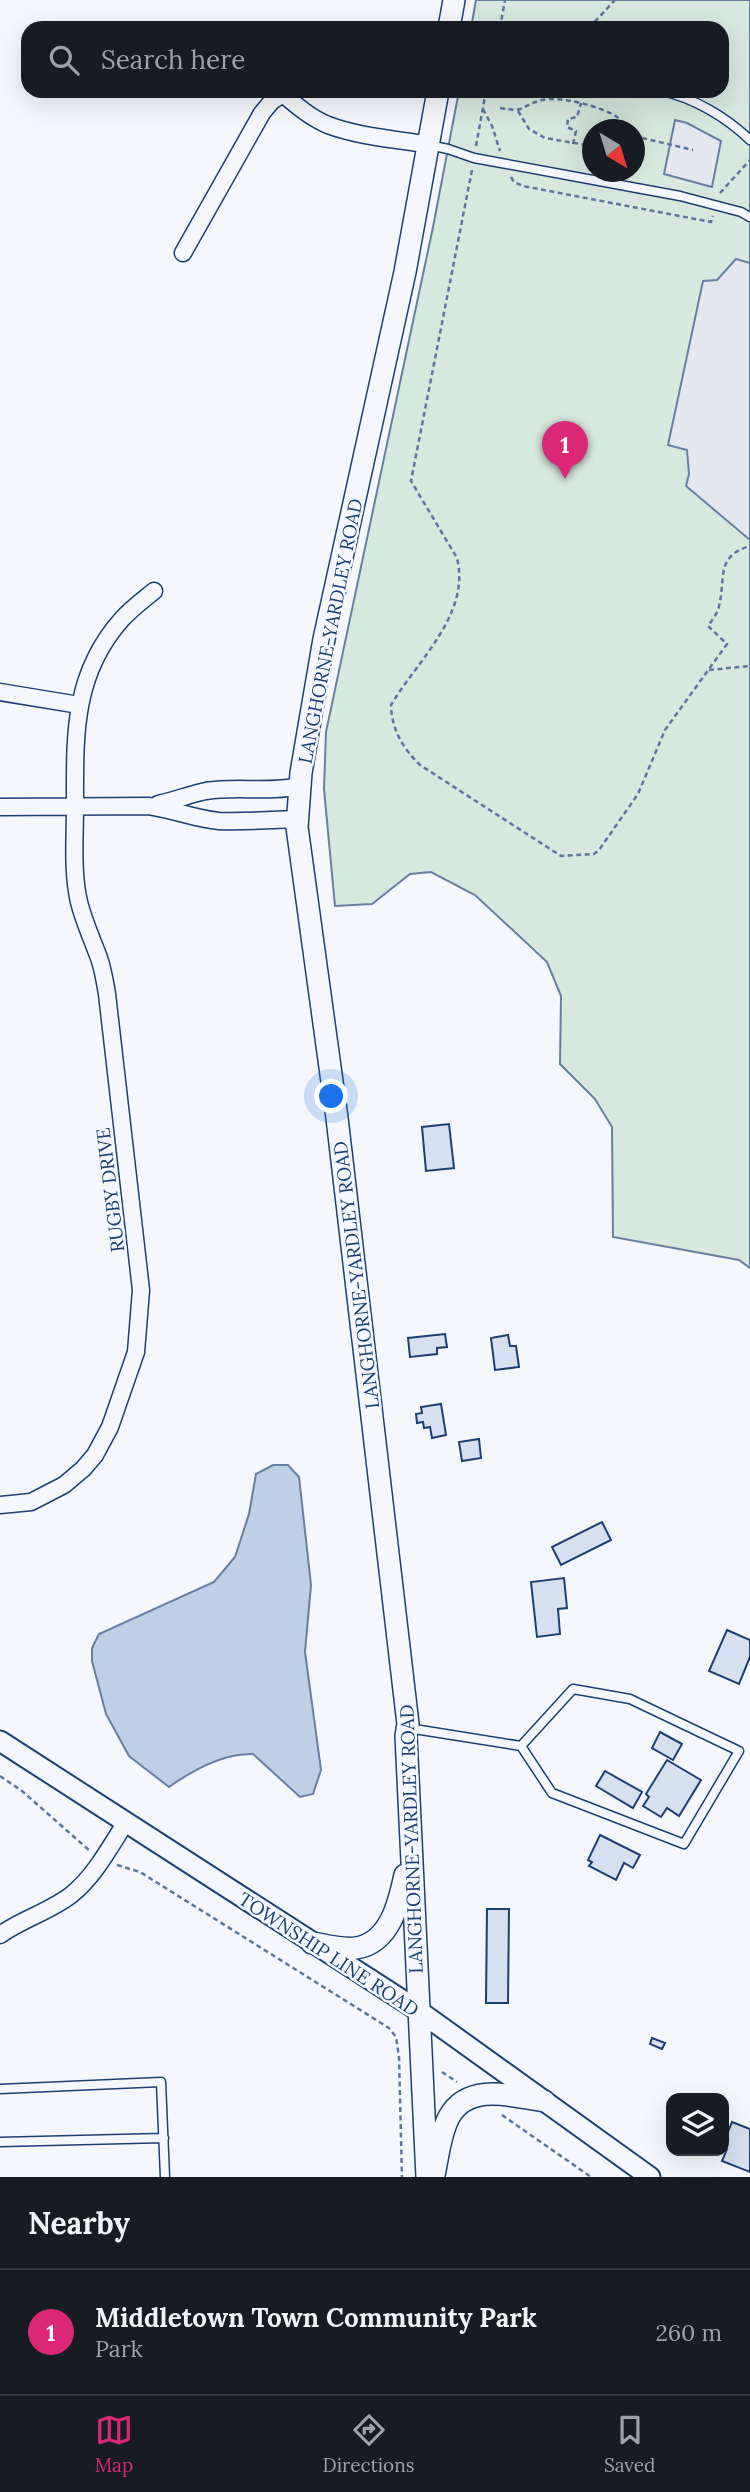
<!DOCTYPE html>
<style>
body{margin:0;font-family:Lora,serif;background:#20242c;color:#f1f3f6}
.controls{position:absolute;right:21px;bottom:21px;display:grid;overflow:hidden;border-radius:14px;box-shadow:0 7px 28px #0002}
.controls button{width:63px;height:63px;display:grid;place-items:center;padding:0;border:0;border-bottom:2px solid #363941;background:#171b24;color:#f1f3f6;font:35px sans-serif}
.compass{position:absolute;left:582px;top:119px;width:63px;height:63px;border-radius:50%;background:#171b24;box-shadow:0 7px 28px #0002;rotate:142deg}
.you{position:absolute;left:332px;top:1097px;width:24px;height:24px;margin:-18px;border:5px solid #fff;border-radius:50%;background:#1a73e8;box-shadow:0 0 0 10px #1a73e833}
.badge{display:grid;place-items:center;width:46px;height:46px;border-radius:50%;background:#db2777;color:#fff;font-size:23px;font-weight:700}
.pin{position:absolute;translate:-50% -58px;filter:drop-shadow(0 2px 4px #0008)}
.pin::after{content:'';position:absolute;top:37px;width:24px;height:21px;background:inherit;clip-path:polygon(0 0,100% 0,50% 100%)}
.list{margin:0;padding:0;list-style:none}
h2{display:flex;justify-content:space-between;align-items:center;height:91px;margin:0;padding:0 28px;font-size:30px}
h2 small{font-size:23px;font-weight:400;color:#9ea1a6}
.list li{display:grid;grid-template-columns:46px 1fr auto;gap:21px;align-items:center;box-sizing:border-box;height:126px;padding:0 28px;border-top:2px solid #363941}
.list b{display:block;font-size:26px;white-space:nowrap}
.list p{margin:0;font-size:23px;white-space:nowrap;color:#9ea1a6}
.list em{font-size:23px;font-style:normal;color:#9ea1a6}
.icon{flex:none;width:38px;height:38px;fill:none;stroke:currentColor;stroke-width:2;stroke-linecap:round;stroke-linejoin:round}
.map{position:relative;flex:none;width:750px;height:2177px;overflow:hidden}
.search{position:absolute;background:#171b24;box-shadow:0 7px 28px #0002;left:21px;right:21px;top:21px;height:77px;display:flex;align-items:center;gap:18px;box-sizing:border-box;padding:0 24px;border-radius:21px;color:#9ea1a6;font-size:26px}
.sheet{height:217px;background:#171b24}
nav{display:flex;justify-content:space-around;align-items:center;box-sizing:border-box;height:98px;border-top:2px solid #363941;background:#171b24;font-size:19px;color:#9ea1a6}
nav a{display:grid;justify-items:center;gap:4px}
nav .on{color:#db2777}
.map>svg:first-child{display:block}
</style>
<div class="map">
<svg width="750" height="2177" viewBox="0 0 750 2177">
<rect width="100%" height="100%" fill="#f4f7fb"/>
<!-- green -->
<path fill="#d7e8df" stroke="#687fa3" stroke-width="2" fill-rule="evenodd" d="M 476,0 L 750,0 L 750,1268 L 739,1260 L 613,1237 L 612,1127 L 595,1099 L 560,1064 L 561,996 L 547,962 L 475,895 L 431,872 L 410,874 L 372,904 L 335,906 L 324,789 L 326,732 L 433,227 L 459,91 L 722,91 L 722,28 L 471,28 ZM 592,130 L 634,130 L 634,172 L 592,172 Z"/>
<!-- parking -->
<path fill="#e3e8f0" stroke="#687fa3" stroke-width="2" d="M 675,120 L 687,123 L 721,141 L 712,187 L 664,174 Z
M 736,259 L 750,263 L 750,540 L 686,486 L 689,474 L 687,450 L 668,445 L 703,281 L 717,280 Z"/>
<!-- water -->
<path fill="#bed0e5" stroke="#687fa3" stroke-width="2" d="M 273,1465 L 288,1465 L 299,1477 L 311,1585 L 305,1652 L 321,1770 L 313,1794 L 300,1797 L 253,1754 C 223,1753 193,1770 169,1787 L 129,1756 L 106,1714 L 92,1661 L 92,1648 L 99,1634 L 214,1582 L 235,1557 L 249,1514 L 256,1474 Z"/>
<!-- building -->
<path fill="#d5e0f0" stroke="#1d3f73" stroke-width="2" d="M 449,1124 L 454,1168 L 426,1171 L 422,1127 Z
M 445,1334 L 447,1347 L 437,1348 L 437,1354 L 410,1357 L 408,1338 Z
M 508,1335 L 510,1346 L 516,1346 L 519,1367 L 495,1370 L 491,1338 Z
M 441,1404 L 446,1435 L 432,1438 L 430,1427 L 424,1428 L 423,1422 L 417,1423 L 416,1414 L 422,1413 L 421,1407 Z
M 479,1439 L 481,1458 L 462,1461 L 459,1442 Z
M 602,1522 L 611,1540 L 561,1565 L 552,1547 Z
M 564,1578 L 567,1608 L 558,1609 L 560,1634 L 537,1637 L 531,1582 Z
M 727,1630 L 750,1640 L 750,1657 L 739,1684 L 709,1671 Z
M 660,1732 L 682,1744 L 673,1760 L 652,1748 Z
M 667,1760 L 701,1780 L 679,1816 L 667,1808 L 661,1817 L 643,1806 L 649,1797 L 646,1794 Z
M 605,1771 L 642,1792 L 633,1808 L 596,1786 Z
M 600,1835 L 640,1855 L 633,1868 L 624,1863 L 616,1880 L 589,1866 L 592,1862 L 588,1860 Z
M 487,1909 L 509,1909 L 508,2003 L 486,2003 Z
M 652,2038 L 665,2043 L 662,2049 L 650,2044 Z
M 732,2122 L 750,2129 L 750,2172 L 722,2161 L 727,2149 L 724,2147 L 724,2142 Z"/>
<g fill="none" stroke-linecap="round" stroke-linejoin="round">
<defs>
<path id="service" d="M 662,91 C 694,98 726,117 750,140
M 429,145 L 448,149 L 474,158 L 680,196 L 741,212 L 750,217
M 408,1728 L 521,1746 L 552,1793 L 684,1844 L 739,1751 L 630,1699 L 573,1689 L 521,1746
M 0,2089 L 161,2082 L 165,2177
M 0,2142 L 164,2138"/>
<path id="minor" d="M 183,253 L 262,113 L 272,101 L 283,94 C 297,106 311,118 328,125 C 360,137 396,139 429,145
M 0,692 L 79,705
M 158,804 C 174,801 190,794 206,791 C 237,786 269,793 300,786
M 0,807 L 148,806 C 172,809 195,819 219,821 C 245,822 272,820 298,819
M 0,1505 L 31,1502 L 64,1485 L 83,1469 L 95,1455 L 110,1427 L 136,1352 L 141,1290 L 107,994 C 105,982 103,969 99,958 C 92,939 84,922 79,902 C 72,872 75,838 75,806 C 75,737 72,675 122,619 C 131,609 143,600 154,591
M 0,1935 C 22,1919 49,1912 71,1895 C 94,1877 110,1847 126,1822"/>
<path id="tertiary" d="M 0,1741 L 419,2011 L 650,2177"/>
<path id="secondary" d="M 449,28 L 454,0
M 312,1943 C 325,1945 343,1950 356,1948 C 390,1943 399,1903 405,1875
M 434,2175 C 438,2157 440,2134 449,2117 C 468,2082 513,2096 544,2101
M 427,2177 L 406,1736 L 408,1724 L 337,1118 L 297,827 L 301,773 L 324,639 L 405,272 L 438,91"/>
</defs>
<!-- service casing -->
<use href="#service" stroke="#1d3f73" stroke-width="11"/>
<!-- minor casing -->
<use href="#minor" stroke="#1d3f73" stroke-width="19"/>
<!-- tertiary casing -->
<use href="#tertiary" stroke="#1d3f73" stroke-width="23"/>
<!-- secondary casing -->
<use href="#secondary" stroke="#1d3f73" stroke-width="24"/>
<!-- path -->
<path stroke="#5e769c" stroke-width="2.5" stroke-dasharray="5 3.5" stroke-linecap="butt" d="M 500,24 L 543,28
M 500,28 L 505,0
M 589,28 L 615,0
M 500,108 C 526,113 519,106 542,100 C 560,96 601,106 617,117 C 621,120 624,125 628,130
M 483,109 L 492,126 L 500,151
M 518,111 L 529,129 L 545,138 L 592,146
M 634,136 L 693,150
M 573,144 L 576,131 L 567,127 L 568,119 L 577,117 L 581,103
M 476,146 L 486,91
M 472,170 L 411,481 L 457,558 C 471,614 417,661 391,705 C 392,730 402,747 420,765 L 561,856 L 594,854 L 599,850 L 638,794 L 665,730 L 727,644 L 708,626 C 712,620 718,613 719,606 C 726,579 715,556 750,546
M 511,177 L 514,182 L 523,186 L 711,222 L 713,216
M 720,193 L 750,160
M 709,670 L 750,666
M 0,1776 L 22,1791 L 90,1851
M 117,1865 L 140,1872 L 389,2028 L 396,2037 L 399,2057 L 402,2177
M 442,2072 L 457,2082
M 502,2115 L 591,2177"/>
<!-- service -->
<use href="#service" stroke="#f4f7fb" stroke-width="8"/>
<!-- minor -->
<use href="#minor" stroke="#f4f7fb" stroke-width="16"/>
<!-- tertiary -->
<use href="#tertiary" stroke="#f4f7fb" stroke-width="19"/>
<!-- secondary -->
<use href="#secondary" stroke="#f4f7fb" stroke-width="21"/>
</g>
<g text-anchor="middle" stroke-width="5" stroke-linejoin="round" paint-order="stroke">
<!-- street labels -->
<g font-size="19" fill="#1d3f73" stroke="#f4f7fb">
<text transform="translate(330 631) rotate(-79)" y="7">LANGHORNE-YARDLEY ROAD</text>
<text transform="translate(110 1190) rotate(-97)" y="7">RUGBY DRIVE</text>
<text transform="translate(356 1275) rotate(-97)" y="7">LANGHORNE-YARDLEY ROAD</text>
<text transform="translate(411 1839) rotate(-92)" y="7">LANGHORNE-YARDLEY ROAD</text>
<text transform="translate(329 1954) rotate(33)" y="7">TOWNSHIP LINE ROAD</text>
</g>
</g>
</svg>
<div class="controls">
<button><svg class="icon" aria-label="layers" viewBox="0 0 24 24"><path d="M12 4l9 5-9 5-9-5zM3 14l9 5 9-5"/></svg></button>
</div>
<svg class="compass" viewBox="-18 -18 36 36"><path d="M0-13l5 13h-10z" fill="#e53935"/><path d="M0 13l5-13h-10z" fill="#9ea1a6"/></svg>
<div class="you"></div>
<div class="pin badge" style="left:565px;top:479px">1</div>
<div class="search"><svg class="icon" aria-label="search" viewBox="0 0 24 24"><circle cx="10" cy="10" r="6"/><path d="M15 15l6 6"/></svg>Search here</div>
</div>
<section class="sheet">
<h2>Nearby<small></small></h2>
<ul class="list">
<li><span class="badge">1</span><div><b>Middletown Town Community Park</b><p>Park</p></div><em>260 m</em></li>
</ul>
</section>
<nav>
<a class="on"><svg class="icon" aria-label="map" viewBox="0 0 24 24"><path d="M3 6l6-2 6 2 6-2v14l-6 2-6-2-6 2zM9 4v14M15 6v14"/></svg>Map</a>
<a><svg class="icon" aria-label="directions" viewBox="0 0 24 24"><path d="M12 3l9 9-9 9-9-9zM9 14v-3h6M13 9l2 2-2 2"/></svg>Directions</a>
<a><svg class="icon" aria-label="saved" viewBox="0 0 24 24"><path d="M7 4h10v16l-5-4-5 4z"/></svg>Saved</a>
</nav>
